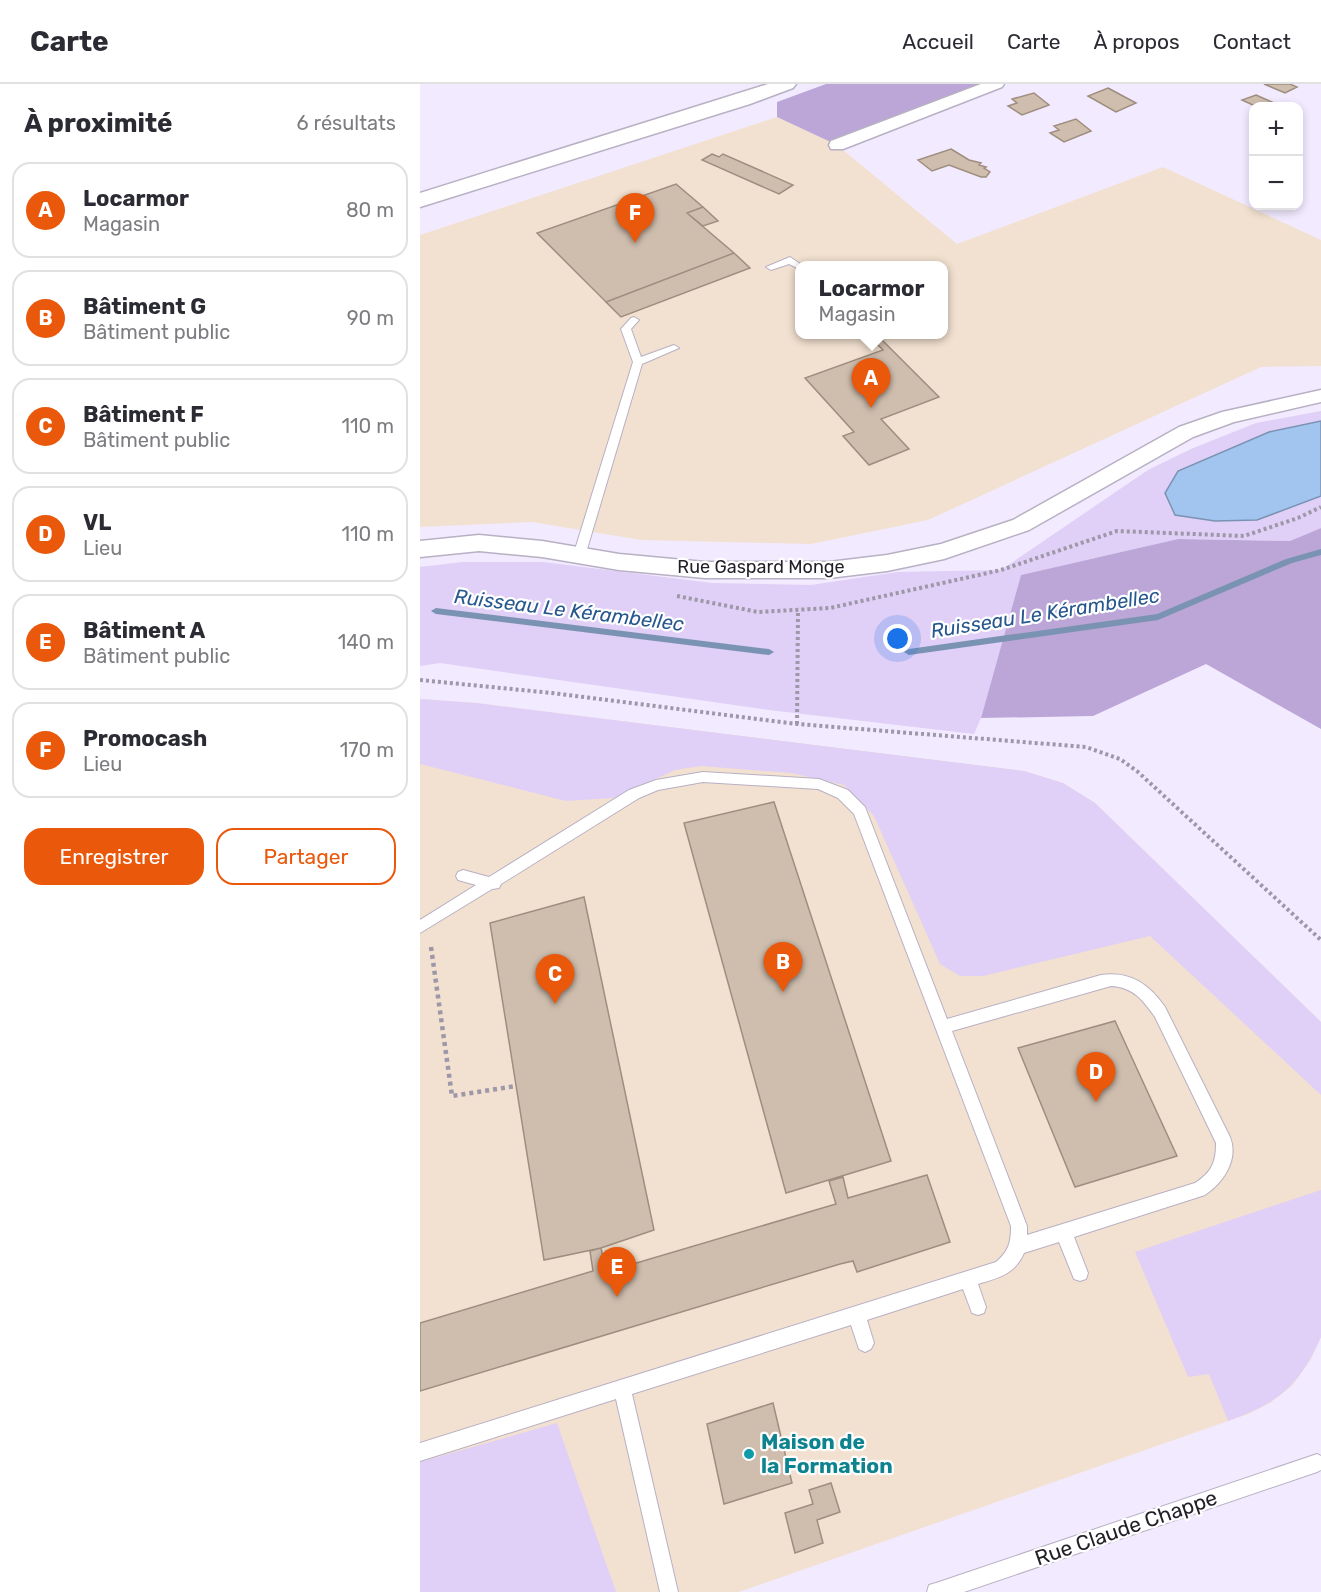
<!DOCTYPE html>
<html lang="fr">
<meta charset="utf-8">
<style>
body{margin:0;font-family:Rubik,sans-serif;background:#f7f7f7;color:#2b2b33}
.controls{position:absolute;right:18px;top:18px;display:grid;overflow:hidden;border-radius:12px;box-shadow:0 3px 9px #0003}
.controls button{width:54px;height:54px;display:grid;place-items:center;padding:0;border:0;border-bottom:2px solid #e1e1e2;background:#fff;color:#2b2b33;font:30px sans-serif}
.you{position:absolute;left:478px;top:555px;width:21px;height:21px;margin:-15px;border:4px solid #fff;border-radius:50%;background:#1a73e8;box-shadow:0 0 0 9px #1a73e833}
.badge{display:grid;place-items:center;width:39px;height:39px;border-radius:50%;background:#ea580c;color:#fff;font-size:20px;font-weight:700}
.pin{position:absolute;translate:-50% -50px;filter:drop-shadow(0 2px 3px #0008)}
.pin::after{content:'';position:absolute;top:32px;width:21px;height:18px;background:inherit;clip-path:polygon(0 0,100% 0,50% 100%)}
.popup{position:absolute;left:375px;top:177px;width:153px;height:78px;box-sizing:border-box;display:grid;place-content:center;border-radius:12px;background:#fff;filter:drop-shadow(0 2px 4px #0005);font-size:20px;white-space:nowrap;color:#7c7c81}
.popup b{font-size:22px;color:#2b2b33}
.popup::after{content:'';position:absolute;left:50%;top:100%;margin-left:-12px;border:12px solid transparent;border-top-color:#fff}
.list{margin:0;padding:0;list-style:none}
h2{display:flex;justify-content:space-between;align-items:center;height:78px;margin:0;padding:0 24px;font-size:26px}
h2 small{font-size:20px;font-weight:400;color:#7c7c81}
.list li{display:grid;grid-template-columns:39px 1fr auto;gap:18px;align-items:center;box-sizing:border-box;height:96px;margin:0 12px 12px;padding:0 12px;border:2px solid #e1e1e2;border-radius:18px}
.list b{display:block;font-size:22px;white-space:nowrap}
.list p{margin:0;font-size:20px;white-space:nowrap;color:#7c7c81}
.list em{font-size:20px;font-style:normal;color:#7c7c81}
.actions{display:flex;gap:12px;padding:18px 24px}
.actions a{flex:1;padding:14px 0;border:2px solid #ea580c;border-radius:18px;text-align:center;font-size:21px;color:#ea580c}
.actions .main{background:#ea580c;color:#fff}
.map{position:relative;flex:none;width:901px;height:1508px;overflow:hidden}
header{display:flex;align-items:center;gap:36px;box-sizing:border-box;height:84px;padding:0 30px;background:#fff;border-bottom:2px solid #e1e1e2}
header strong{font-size:28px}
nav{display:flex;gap:33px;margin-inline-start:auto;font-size:21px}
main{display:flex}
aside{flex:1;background:#fff}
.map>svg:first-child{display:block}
</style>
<header>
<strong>Carte</strong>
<nav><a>Accueil</a><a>Carte</a><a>À propos</a><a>Contact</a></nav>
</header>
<main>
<aside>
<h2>À proximité<small>6 résultats</small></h2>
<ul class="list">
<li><span class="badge">A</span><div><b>Locarmor</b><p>Magasin</p></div><em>80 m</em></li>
<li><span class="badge">B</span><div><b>Bâtiment G</b><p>Bâtiment public</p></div><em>90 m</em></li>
<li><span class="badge">C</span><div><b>Bâtiment F</b><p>Bâtiment public</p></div><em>110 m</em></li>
<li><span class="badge">D</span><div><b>VL</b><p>Lieu</p></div><em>110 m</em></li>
<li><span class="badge">E</span><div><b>Bâtiment A</b><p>Bâtiment public</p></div><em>140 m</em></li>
<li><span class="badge">F</span><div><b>Promocash</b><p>Lieu</p></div><em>170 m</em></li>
</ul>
<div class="actions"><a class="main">Enregistrer</a><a>Partager</a></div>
</aside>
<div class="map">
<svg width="901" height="1508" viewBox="0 0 901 1508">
<rect width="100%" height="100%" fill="#f2eaff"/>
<!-- commercial -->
<path fill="#f2e1d0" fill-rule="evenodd" d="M 357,33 L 417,61 L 537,160 L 743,83 L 901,156 L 901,282 L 841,283 L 508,436 L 391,460 L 221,456 L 112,438 L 0,443 L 0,151 ZM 379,182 L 523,182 L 523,250 L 379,250 Z
M 0,615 L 56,619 L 604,687 L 643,699 L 675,719 L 901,938 L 901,1253 L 891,1275 L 872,1302 L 850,1319 L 828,1330 L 319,1508 L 0,1508 Z"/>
<!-- green -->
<path fill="#e0cff6" d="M 901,327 L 901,444 L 870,457 L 758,455 L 601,491 L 561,634 L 554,650 L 349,626 L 20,579 L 0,582 L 0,483 L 43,478 L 123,478 L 292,499 L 391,501 L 478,488 L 581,486 L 728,386 L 771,365 L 836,339 Z
M 0,615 L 56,619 L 604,687 L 643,699 L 675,719 L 901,938 L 901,1011 L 730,852 L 563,892 L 540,892 L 520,880 L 454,732 L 424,701 L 371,689 L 281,682 L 255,686 L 195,714 L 146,717 L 0,680 Z
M 901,1106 L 901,1253 C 879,1302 859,1319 808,1337 L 789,1290 L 768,1293 L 715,1168 Z
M 137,1339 L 196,1508 L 0,1508 L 0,1378 Z"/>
<!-- forest -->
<path fill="#bba6d7" d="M 406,0 L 576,0 L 417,61 L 357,33 L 357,18 Z
M 901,444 L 901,645 L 786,580 L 673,632 L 561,634 L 601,491 L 758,455 L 870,457 Z"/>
<!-- water -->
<path fill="#a1c5ef" stroke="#7b93b3" stroke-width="1.5" d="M 901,337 L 901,412 L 837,436 L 795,437 L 755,431 L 745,409 L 758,387 L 849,348 Z"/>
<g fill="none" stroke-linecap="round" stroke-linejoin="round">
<!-- stream -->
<path fill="#7b93b3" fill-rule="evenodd" d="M 901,465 L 901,471 L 872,479 L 738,536 L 489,571 L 484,568 L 489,565 L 737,530 L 866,475 Z
M 16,524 L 349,565 L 354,568 L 349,571 L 16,530 L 11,527 Z"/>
</g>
<!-- building -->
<path fill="#cfbeae" stroke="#9f8e7f" stroke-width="1.5" d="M 844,0 L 870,0 L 877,3 L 865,9 Z
M 688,4 L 716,19 L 696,28 L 668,12 Z
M 614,9 L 629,21 L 602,31 L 588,22 L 597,19 L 592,15 Z
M 836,11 L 852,18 L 835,22 L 822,16 Z
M 656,35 L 671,47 L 644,58 L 630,49 L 639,46 L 634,42 Z
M 531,65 L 549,76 L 561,79 L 559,81 L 566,83 L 564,84 L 570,88 L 566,93 L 561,93 L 529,81 L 512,87 L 498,76 Z
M 292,70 L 299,73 L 303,70 L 373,101 L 359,110 L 282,76 Z
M 256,100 L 283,123 L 267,129 L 314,169 L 186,218 L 117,149 Z
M 283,123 L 298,137 L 283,142 L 267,129 Z
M 314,169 L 330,184 L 201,233 L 186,218 Z
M 461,255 L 519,313 L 461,335 L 489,365 L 449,381 L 423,352 L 434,348 L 385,294 L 463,266 L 454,257 Z
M 354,718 L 471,1077 L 366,1109 L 264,739 Z
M 164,813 L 234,1146 L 181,1164 L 124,1176 L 70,839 Z
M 695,937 L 757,1072 L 655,1103 L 598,964 Z
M 507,1091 L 530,1158 L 437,1188 L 433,1177 L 420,1180 L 0,1307 L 0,1239 L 173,1187 L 170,1167 L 181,1164 L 186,1188 L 416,1120 L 409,1097 L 423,1093 L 428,1114 Z
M 353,1319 L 372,1399 L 304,1420 L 287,1340 Z
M 411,1399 L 420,1428 L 397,1436 L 403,1459 L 375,1469 L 365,1429 L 393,1420 L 389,1406 Z"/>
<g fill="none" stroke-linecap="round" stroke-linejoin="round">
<defs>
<path id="lane" d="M 370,173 L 383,182 L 379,182 L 379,185 L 369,180 L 351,186 L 346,183 Z
M 214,233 L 219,236 L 211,245 L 221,273 L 254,261 L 259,264 L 222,280 L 165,472 L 159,476 L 153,472 L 213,278 L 201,245 L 211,234 Z
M 283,688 L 399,695 L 428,706 L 445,723 L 527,935 L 681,891 C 710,887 729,900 745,923 L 810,1053 C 819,1076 803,1099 785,1111 L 654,1153 L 668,1189 L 666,1195 L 660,1197 L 654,1195 L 639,1158 L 604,1169 C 595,1190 579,1194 558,1200 L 566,1223 L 564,1229 L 558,1231 L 552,1229 L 543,1205 L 447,1236 L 454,1259 L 451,1265 L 445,1268 L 439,1265 L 431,1241 L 212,1310 L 258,1508 L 240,1508 L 196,1315 L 0,1377 L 0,1359 L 576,1178 C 589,1167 591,1158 591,1142 L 434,730 L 418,714 L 398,705 L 283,698 L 238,706 L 219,714 L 81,800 L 79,804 L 72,805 L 0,849 L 0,836 L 56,801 L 38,796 L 36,792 L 38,788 L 43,786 L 69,793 L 209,706 L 236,696 ZM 691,902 C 713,903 723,916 735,933 L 796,1059 C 796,1078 792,1088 775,1099 L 607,1151 L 607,1142 L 532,947 Z
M 897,1370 L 901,1372 L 901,1386 L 897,1388 L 544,1508 L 507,1508 L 509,1501 L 516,1499 Z"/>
<path id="street" d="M 561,0 L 584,0 L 582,3 L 423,65 L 411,65 L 409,61 L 411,57 Z
M 901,306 L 901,318 L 814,338 L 773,353 L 609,446 L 524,475 L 467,487 L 409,494 L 285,494 L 199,486 L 122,473 L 59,467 L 0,473 L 0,457 L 59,451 L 122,457 L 199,470 L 285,478 L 409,478 L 467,471 L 521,460 L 593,436 L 759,343 L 802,328 Z"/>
<path id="primary" d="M 348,0 L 376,0 L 373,4 L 330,20 L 0,123 L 0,109 Z"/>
</defs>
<!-- lane casing -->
<use href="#lane" stroke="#b8b0c3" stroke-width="2"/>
<!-- street casing -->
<use href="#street" stroke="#b8b0c3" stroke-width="3"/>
<!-- primary casing -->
<use href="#primary" stroke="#b8b0c3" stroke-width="3"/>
<!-- path-far1 -->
<path stroke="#9d97a7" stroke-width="4" stroke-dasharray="3 3" stroke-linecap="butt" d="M 257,512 L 338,528 L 410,524 L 581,486 L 697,447 L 824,452 L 878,434 L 901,423
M 0,596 L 132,609 L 377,640 L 666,663 L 700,675 L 718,688 L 901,856
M 377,640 L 378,526"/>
<!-- path -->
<path stroke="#9d97a7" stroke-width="4.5" stroke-dasharray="4 4" stroke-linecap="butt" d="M 11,863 L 32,1012 L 96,1002"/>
<!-- lane -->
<use href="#lane" fill="#fff" fill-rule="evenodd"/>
<!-- street -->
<use href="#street" fill="#fff" fill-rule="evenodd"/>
<!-- primary -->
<use href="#primary" fill="#fff" fill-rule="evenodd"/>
</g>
<!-- markers -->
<circle fill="#0f9aa8" stroke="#fff" stroke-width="2" cx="329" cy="1370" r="6"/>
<g text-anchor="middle" stroke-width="4.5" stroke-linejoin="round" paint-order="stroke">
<!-- street labels -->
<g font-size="18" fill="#221f27" stroke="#fff">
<text x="341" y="489">Rue Gaspard Monge</text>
</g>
<!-- water labels -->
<g font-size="20" font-style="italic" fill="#27588d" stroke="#fff">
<text transform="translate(149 526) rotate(7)" y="7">Ruisseau Le Kérambellec</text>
<text transform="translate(625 529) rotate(-9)" y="7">Ruisseau Le Kérambellec</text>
</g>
<!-- near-culture labels -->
<g font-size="21" font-weight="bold" fill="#0d838f" stroke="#fff" text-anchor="start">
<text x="341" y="1365">Maison de<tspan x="341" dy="24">la Formation</tspan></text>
</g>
<!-- near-street labels -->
<g font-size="21" fill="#221f27" stroke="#fff">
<text transform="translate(706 1444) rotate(-19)" y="7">Rue Claude Chappe</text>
</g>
</g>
</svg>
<div class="controls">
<button>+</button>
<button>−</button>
</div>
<div class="you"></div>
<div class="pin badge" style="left:451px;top:324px">A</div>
<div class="popup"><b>Locarmor</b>Magasin</div>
<div class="pin badge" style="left:363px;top:908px">B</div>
<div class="pin badge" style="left:135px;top:920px">C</div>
<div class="pin badge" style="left:676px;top:1018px">D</div>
<div class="pin badge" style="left:197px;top:1213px">E</div>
<div class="pin badge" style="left:215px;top:159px">F</div>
</div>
</main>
